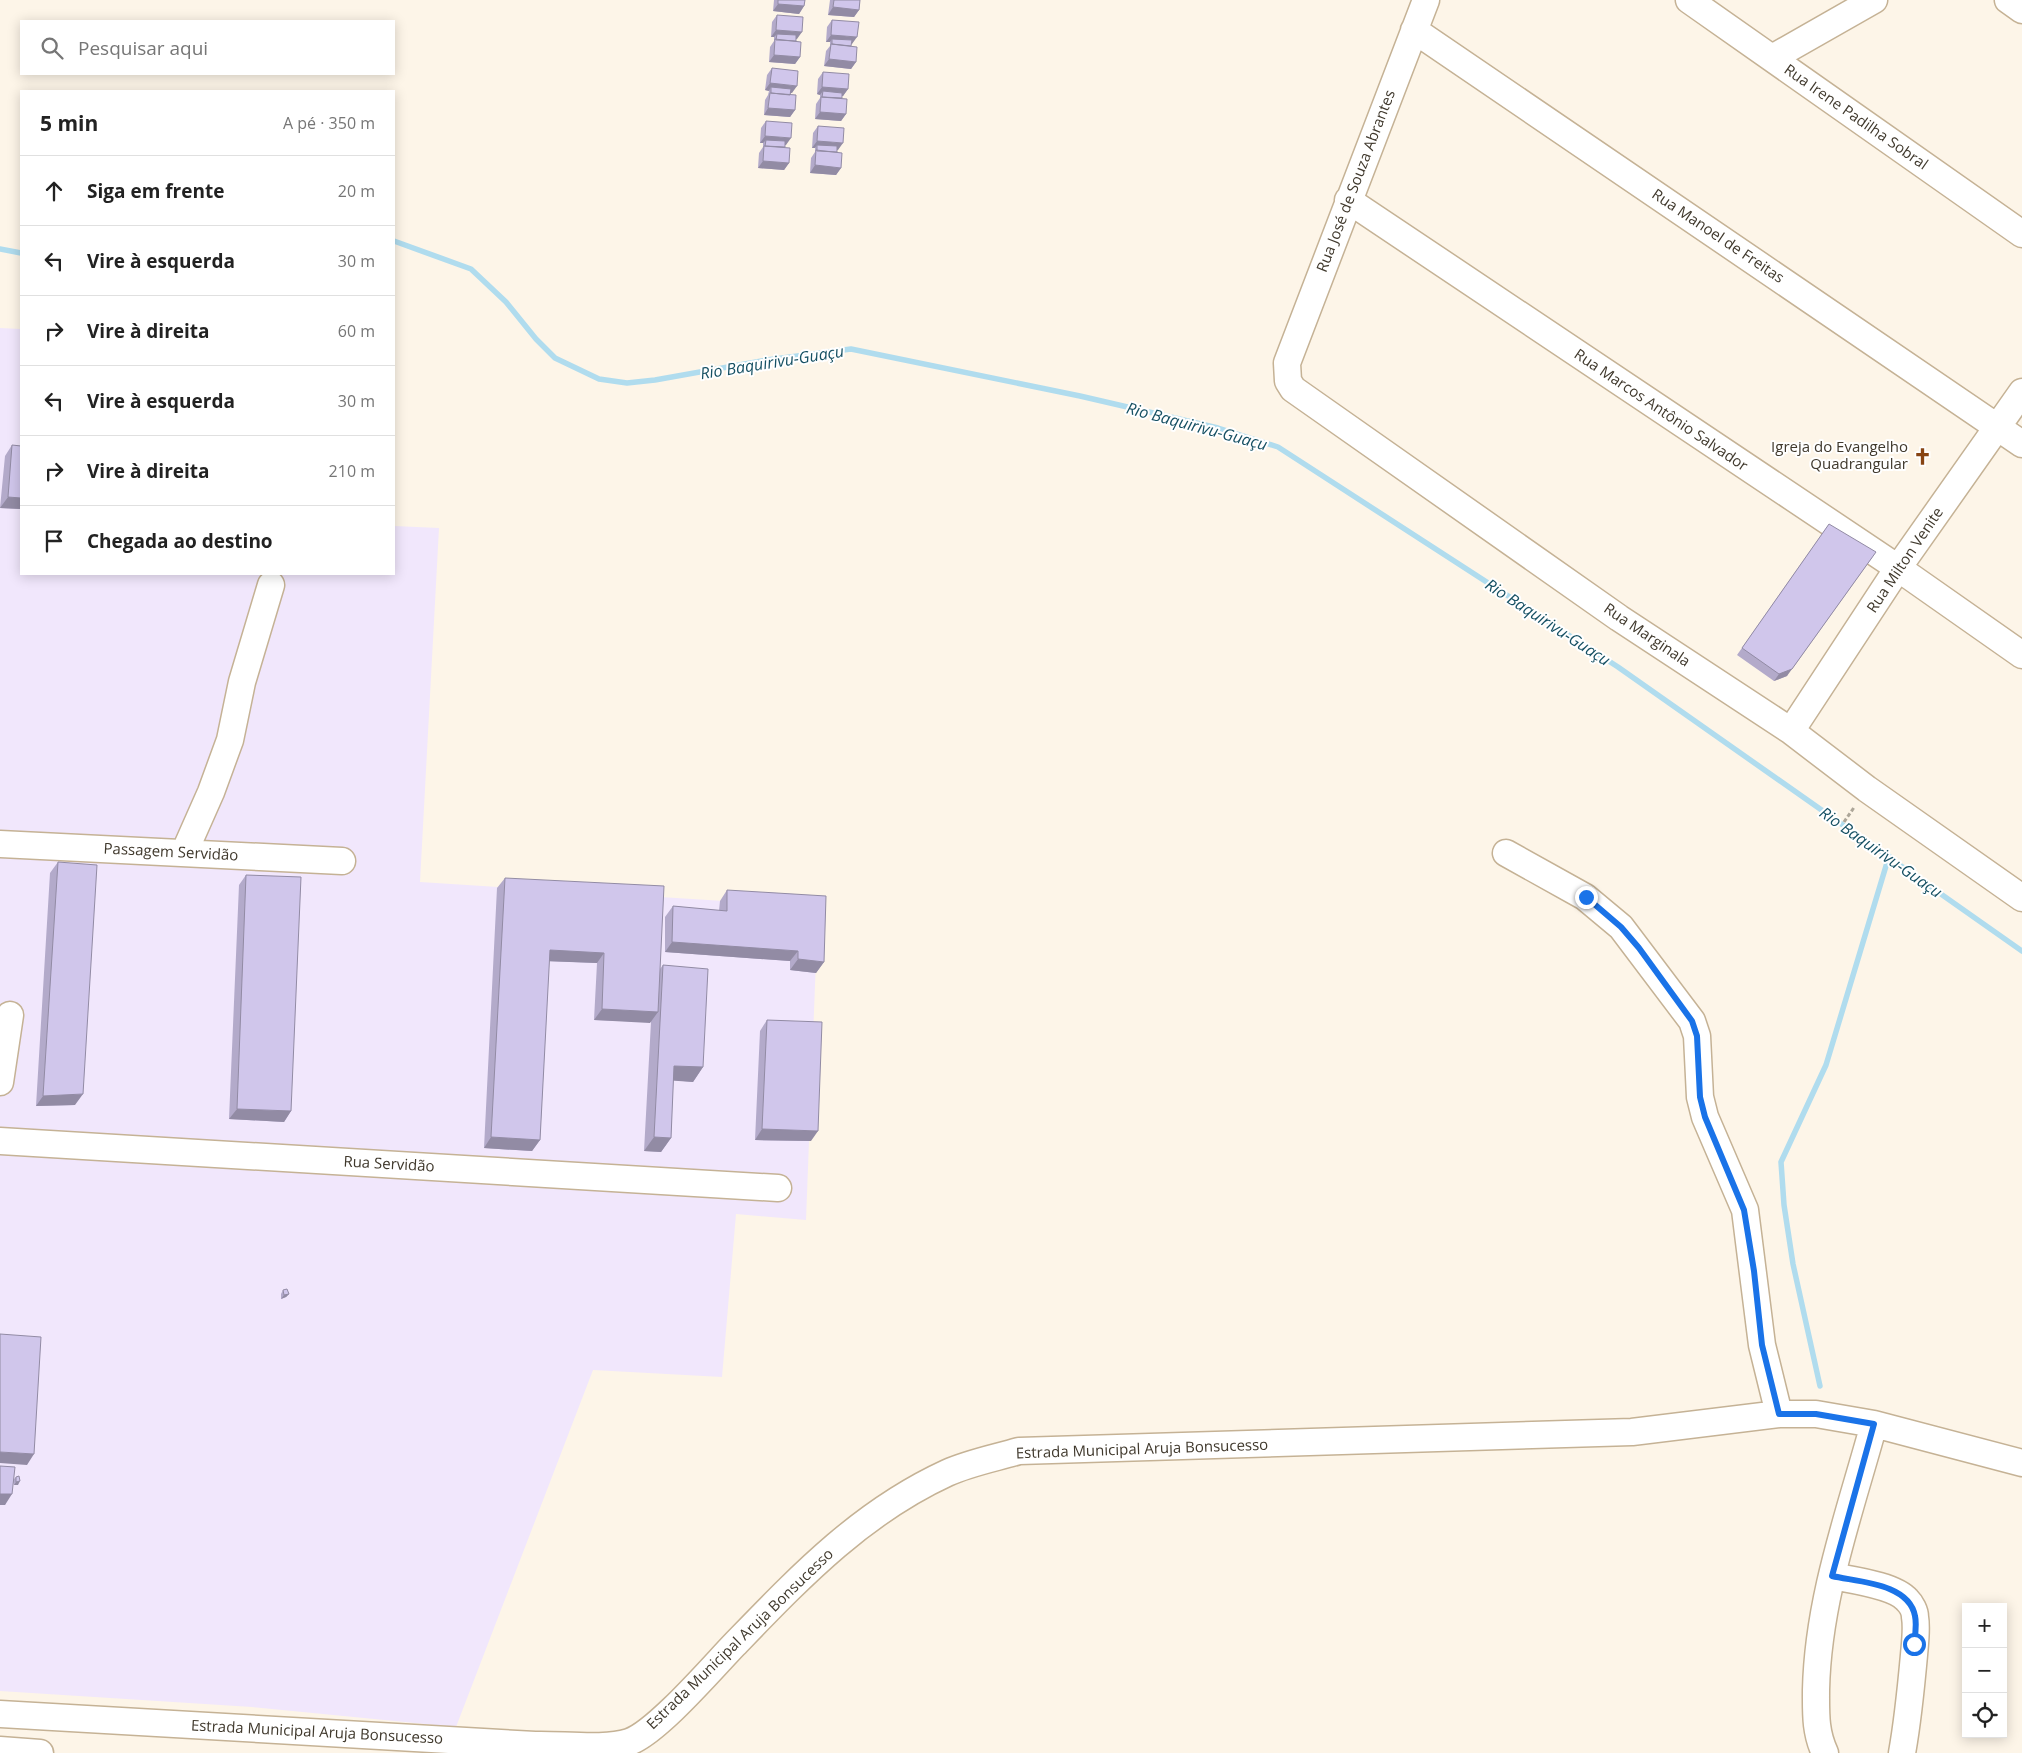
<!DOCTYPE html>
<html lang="pt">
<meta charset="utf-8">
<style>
body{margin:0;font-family:"Open Sans",sans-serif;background:#f2f2f2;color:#222}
.controls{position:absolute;right:15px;bottom:15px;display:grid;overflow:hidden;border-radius:0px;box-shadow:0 2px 12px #0003}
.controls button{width:45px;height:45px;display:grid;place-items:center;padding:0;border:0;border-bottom:1px solid #e0e0e0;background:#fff;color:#222;font:25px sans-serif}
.stop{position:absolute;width:15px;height:15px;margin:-11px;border:4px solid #1a73e8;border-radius:50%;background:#fff}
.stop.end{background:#1a73e8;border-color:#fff;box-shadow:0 1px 5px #0008}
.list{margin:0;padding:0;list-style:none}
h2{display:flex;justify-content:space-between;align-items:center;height:65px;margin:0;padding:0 20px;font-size:21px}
h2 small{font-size:16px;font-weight:400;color:#767676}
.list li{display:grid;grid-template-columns:32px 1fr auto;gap:15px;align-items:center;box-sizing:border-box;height:70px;padding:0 20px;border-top:1px solid #e0e0e0}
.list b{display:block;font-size:19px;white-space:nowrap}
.list em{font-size:16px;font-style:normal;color:#767676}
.icon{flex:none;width:28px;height:28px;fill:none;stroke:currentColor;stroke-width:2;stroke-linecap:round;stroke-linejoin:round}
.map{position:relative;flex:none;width:2022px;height:1753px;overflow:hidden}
.search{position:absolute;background:#fff;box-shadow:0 2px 12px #0003;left:20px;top:20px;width:375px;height:55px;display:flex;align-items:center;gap:12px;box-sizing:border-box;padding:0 18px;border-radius:0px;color:#767676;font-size:19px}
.panel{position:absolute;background:#fff;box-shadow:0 2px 12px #0003;left:20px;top:90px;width:375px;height:485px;border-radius:0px}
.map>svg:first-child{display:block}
</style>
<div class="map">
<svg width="2022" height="1753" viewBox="0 0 2022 1753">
<rect width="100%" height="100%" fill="#fdf5e8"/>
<!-- industrial -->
<path fill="#f1e7fc" d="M 0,328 L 21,329 L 21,574 L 394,574 L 394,526 L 439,528 L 420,882 L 818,907 L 806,1220 L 736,1214 L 722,1377 L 593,1370 L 456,1727 L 252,1707 L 0,1691 Z"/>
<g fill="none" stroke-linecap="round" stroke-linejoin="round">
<!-- stream -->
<path stroke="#b0dcee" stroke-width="5.5" d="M 394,241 L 471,269 L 506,302 L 536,339 L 555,358 L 599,379 L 627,383 L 655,380 L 767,360 L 851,349 L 1080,396 L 1218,428 L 1278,447 L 1618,667 L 2022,951
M 0,249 L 21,253
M 1820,1386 L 1793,1264 L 1784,1205 L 1781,1162 L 1826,1065 L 1889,856"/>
<defs>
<path id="minor" d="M 1426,0 L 1287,363 L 1288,381 L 1293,389 L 1619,618 L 1791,731 L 1867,789 L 2022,898
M 1689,0 L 2022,234
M 2008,0 L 2022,10
M 1414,30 L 2022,444
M 1772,58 L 1874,0
M 1348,200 L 1898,568 L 2022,655
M 1791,731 L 1898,568 L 2022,392
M 0,844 L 342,861
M 184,853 L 211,792 L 230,740 L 242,682 L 271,585
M 1506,853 L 1585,897 L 1621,927 L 1692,1021 L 1697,1036 L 1700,1097 L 1705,1117 L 1745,1210 L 1762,1345 L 1779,1414
M 0,1082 L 10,1015
M 0,1141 L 778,1188
M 1832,1576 C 1851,1580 1894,1585 1907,1600 C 1911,1604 1915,1611 1915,1617 C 1917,1628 1915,1643 1914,1655 C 1911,1688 1908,1720 1902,1753
M 0,1714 L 535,1745 C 561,1744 605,1750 629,1742 C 656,1733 711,1669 734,1645 C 799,1578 860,1513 947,1473 C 969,1463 995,1458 1019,1451 L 1632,1432 L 1779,1414 L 1816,1414 L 1874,1424 L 2022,1463
M 0,1750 L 40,1753
M 1825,1753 C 1815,1732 1816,1713 1816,1690 C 1818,1598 1850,1512 1874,1424"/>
</defs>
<!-- minor casing -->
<use href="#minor" stroke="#c5b295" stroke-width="29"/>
<!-- path -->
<path stroke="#ada699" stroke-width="3" stroke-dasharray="4 2.5" stroke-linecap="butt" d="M 1844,822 L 1855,806"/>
<!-- minor -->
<use href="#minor" stroke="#fff" stroke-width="26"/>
</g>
<!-- wall -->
<path fill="#b3aaca" d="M 774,0 L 805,0 L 804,6 L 799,14 L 773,11 Z
M 830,0 L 860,0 L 859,10 L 854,17 L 828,15 Z
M 777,15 L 797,39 L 796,39 L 796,41 L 800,57 L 795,64 L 769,62 L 770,47 L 774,41 L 774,37 L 771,37 L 772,22 Z
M 832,20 L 852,44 L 851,44 L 851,46 L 856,62 L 851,69 L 824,66 L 826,51 L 830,46 L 830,42 L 826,42 L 827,27 Z
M 772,68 L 792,93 L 791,93 L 790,95 L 795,110 L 790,117 L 764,115 L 765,100 L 768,95 L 769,91 L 765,90 L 767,75 Z
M 823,72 L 848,89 L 843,96 L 842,96 L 842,98 L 846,114 L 841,121 L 815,119 L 816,104 L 820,98 L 820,95 L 817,94 L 818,79 Z
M 766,121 L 786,145 L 785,145 L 785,147 L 789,163 L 784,170 L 758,168 L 759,153 L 763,147 L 763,143 L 760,143 L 761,128 Z
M 818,126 L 838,150 L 837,150 L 837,152 L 841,168 L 836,175 L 810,173 L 811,158 L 815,152 L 815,148 L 812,148 L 813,133 Z
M 12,445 L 21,509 L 0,508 L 5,456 Z
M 1829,524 L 1787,676 L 1774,681 L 1737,655 Z
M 58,862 L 75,1105 L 36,1106 L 50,873 Z
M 246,875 L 291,1111 L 284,1122 L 229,1119 L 239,885 Z
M 505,878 L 660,969 L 663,965 L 703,1067 L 693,1082 L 673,1080 L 671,1138 L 661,1152 L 644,1151 L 651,1022 L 594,1020 L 597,963 L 549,961 L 540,1140 L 532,1151 L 484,1148 L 497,888 Z
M 727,890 L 824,962 L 816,973 L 790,970 L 790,961 L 665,952 L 665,917 L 673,906 L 719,911 L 720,901 Z
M 767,1020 L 811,1141 L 755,1140 L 760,1031 Z
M 283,1290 L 289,1294 L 286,1297 L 281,1299 L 281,1294 Z
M 0,1466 L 14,1479 L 16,1477 L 18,1485 L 14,1485 L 13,1482 L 5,1505 L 0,1505 Z"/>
<!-- shaded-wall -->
<path fill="#928ba4" d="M 778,4 L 804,6 L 799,14 L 773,11 Z
M 833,7 L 859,10 L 854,17 L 828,15 Z
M 776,30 L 802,32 L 797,39 L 776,37 L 777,34 L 774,37 L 771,37 Z
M 831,35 L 857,37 L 852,44 L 832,42 L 832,39 L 830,42 L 826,42 Z
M 774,55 L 800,57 L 795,64 L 769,62 Z
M 829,59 L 856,62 L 851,69 L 824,66 Z
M 770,83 L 797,86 L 792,93 L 771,91 L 771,87 L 769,91 L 765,90 Z
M 822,87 L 848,89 L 843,96 L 822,95 L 823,91 L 820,95 L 817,94 Z
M 768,108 L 795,110 L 790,117 L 764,115 Z
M 820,112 L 846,114 L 841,121 L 815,119 Z
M 765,136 L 791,138 L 786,145 L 765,144 L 766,140 L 763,143 L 760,143 Z
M 817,141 L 843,143 L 838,150 L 817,148 L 817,145 L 815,148 L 812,148 Z
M 763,161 L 789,163 L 784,170 L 758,168 Z
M 815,165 L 841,168 L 836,175 L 810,173 Z
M 8,497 L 21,498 L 21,509 L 0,508 Z
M 1876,552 L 1787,676 L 1774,681 L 1779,674 Z
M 672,942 L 798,951 L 790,961 L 665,952 Z
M 550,950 L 604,953 L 597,963 L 542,961 Z
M 798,959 L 824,962 L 816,973 L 790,970 Z
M 602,1009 L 658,1012 L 650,1023 L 594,1020 Z
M 674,1066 L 703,1067 L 693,1082 L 664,1080 Z
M 83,1094 L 75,1105 L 36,1106 L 43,1096 Z
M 237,1109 L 291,1111 L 284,1122 L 229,1119 Z
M 762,1129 L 818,1131 L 811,1141 L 755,1140 Z
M 491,1137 L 540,1140 L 532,1151 L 484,1148 Z
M 654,1137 L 671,1138 L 661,1152 L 644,1151 Z
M 289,1294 L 286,1297 L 281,1299 L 284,1295 Z
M 0,1452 L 34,1454 L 27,1465 L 0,1463 Z
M 20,1481 L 18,1485 L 14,1485 L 16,1482 Z
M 0,1494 L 12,1494 L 5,1505 L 0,1505 Z"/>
<!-- building -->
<path fill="#d0c6eb" stroke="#928ba4" d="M 778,0 L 805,0 L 804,6 L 778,4 Z
M 834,0 L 860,0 L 859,10 L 833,7 Z
M 777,15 L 803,17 L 802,32 L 776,30 Z
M 832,20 L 859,22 L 857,37 L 831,35 Z
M 777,34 L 796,35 L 796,41 L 776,40 Z
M 775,39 L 801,42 L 800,57 L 774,55 Z
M 832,39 L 852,40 L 851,46 L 832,44 Z
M 831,44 L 857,47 L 856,62 L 829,59 Z
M 772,68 L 798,71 L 797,86 L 770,83 Z
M 823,72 L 849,74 L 848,89 L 822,87 Z
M 771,87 L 791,89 L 790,95 L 771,93 Z
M 823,91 L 842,93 L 842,98 L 822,97 Z
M 770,93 L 796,95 L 795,110 L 768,108 Z
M 821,97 L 847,99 L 846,114 L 820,112 Z
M 766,121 L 792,123 L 791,138 L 765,136 Z
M 818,126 L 844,128 L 843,143 L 817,141 Z
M 766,140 L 785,141 L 785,147 L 765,146 Z
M 817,145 L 837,146 L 837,152 L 817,151 Z
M 764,146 L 790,148 L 789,163 L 763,161 Z
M 816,150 L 842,153 L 841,168 L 815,165 Z
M 12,445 L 21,446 L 21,498 L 8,497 Z
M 1829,524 L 1876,552 L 1792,669 L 1779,674 L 1742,648 Z
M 58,862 L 97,865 L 83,1094 L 43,1096 Z
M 246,875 L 301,877 L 291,1111 L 237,1109 Z
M 505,878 L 664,886 L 658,1012 L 602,1009 L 604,953 L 550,950 L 540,1140 L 491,1137 Z
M 727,890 L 826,896 L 824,962 L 798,959 L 798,951 L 672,942 L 673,906 L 727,911 Z
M 663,965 L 708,969 L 703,1067 L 674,1066 L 671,1138 L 654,1137 Z
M 767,1020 L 822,1022 L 818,1131 L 762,1129 Z
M 287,1289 L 289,1294 L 284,1295 L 283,1290 Z
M 0,1334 L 41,1337 L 34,1454 L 0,1452 Z
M 0,1466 L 15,1467 L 12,1494 L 0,1494 Z
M 19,1476 L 20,1481 L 16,1482 L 16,1477 Z"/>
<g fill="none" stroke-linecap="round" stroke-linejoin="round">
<!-- route -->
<path stroke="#1a73e8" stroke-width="6" d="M 1586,897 L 1621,927 L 1639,948 L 1692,1021 L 1697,1036 L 1700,1097 L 1705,1117 L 1744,1210 L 1754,1271 L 1762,1345 L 1779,1414 L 1816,1414 L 1874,1424 L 1832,1576 C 1858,1582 1909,1583 1915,1616 C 1917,1625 1915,1636 1914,1644"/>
</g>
<!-- icons -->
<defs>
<symbol id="church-bare" viewBox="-9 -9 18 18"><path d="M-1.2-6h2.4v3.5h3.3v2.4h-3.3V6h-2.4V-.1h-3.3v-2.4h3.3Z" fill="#874413" stroke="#fff" stroke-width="2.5" paint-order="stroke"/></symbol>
</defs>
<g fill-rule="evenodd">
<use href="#church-bare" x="1910" y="444" width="25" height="25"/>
</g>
<g text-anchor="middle" stroke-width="4" stroke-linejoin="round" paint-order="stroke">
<!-- street labels -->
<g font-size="15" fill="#40392d" stroke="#fff">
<text transform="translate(1856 117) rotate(35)" y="5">Rua Irene Padilha Sobral</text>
<text transform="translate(1356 181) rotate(-69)" y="5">Rua José de Souza Abrantes</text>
<text transform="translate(1718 236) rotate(34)" y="5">Rua Manoel de Freitas</text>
<text transform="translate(1661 410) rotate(34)" y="5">Rua Marcos Antônio Salvador</text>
<text transform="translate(1905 560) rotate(-56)" y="5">Rua Milton Venite</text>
<text transform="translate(1647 635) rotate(34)" y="5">Rua Marginala</text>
<text transform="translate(171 852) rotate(3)" y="5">Passagem Servidão</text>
<text transform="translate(389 1164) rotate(3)" y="5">Rua Servidão</text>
<text transform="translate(1142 1449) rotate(-2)" y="5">Estrada Municipal Aruja Bonsucesso</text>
<text transform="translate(740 1639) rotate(-44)" y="5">Estrada Municipal Aruja Bonsucesso</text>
<text transform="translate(317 1732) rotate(3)" y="5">Estrada Municipal Aruja Bonsucesso</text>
</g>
<!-- poi labels -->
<g font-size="15" fill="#40392d" stroke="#fff" text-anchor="end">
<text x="1908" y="452">Igreja do Evangelho<tspan x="1908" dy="17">Quadrangular</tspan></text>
</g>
<!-- water labels -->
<g font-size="16" font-style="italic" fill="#165063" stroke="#fff">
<text transform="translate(772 362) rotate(-9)" y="6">Rio Baquirivu-Guaçu</text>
<text transform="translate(1197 426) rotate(15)" y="6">Rio Baquirivu-Guaçu</text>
<text transform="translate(1548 622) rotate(33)" y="6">Rio Baquirivu-Guaçu</text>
<text transform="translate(1881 852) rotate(35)" y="6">Rio Baquirivu-Guaçu</text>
</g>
</g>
</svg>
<div class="controls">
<button>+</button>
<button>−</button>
<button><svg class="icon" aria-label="locate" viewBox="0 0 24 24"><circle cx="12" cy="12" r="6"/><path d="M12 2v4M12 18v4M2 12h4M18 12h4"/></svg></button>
</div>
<div class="stop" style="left:1914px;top:1644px"></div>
<div class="stop end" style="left:1586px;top:897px"></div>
<div class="search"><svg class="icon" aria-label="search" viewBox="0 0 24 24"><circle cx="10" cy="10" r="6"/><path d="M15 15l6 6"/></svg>Pesquisar aqui</div>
<section class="panel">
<h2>5 min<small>A pé · 350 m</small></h2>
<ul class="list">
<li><svg class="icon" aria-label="ahead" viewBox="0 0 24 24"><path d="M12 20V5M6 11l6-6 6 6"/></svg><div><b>Siga em frente</b></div><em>20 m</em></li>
<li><svg class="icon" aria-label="left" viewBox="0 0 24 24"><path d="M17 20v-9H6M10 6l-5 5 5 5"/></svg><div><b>Vire à esquerda</b></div><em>30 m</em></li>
<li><svg class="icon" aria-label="right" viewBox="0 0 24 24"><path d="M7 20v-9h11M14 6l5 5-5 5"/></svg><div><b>Vire à direita</b></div><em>60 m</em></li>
<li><svg class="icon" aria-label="left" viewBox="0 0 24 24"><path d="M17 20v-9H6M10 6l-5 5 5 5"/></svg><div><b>Vire à esquerda</b></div><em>30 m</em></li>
<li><svg class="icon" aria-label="right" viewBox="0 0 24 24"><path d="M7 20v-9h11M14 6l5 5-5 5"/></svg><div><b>Vire à direita</b></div><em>210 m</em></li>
<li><svg class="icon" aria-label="arrive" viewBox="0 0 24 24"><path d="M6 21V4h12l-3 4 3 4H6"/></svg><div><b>Chegada ao destino</b></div></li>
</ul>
</section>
</div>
